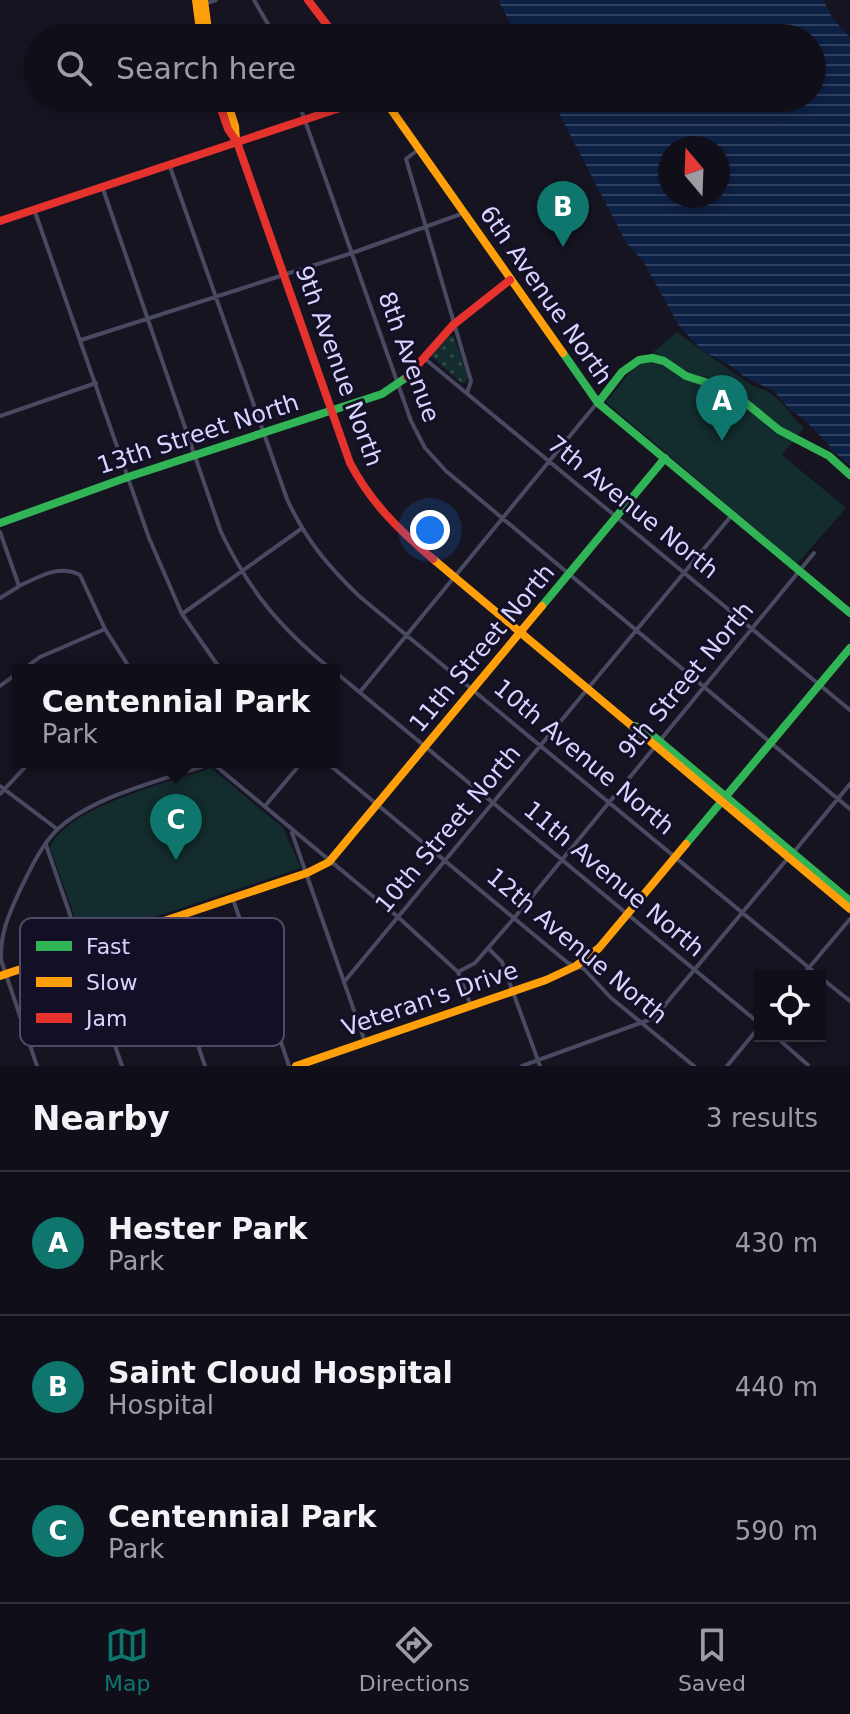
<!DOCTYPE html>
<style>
body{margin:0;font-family:"DejaVu Sans",sans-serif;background:#191822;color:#f1f3f6}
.controls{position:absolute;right:24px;bottom:24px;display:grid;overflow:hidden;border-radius:0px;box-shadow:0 4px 12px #0003}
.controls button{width:72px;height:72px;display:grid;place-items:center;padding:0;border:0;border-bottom:2px solid #302f38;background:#100f19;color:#f1f3f6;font:40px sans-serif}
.compass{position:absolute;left:658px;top:136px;width:72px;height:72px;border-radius:50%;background:#100f19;box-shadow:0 4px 12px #0003;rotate:341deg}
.you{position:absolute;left:430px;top:530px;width:28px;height:28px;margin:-20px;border:6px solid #fff;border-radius:50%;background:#1a73e8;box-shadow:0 0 0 12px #1a73e833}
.badge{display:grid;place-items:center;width:52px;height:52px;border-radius:50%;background:#0f766e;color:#fff;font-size:26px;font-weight:700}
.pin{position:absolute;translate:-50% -66px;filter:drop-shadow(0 2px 4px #0008)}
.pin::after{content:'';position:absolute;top:42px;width:28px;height:24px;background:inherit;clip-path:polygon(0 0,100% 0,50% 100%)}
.popup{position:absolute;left:12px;top:664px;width:328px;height:104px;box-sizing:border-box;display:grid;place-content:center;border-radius:0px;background:#100f19;filter:drop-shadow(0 2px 6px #0005);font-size:26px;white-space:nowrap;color:#9c9ca2}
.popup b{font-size:30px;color:#f1f3f6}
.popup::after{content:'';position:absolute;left:50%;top:100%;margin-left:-16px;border:16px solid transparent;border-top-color:#100f19}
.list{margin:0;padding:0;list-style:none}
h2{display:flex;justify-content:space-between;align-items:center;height:104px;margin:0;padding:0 32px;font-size:34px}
h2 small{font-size:26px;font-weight:400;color:#9c9ca2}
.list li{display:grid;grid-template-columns:52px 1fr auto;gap:24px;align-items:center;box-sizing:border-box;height:144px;padding:0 32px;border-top:2px solid #302f38}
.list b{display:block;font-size:30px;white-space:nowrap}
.list p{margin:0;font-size:26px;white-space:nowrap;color:#9c9ca2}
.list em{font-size:26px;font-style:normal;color:#9c9ca2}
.icon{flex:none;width:44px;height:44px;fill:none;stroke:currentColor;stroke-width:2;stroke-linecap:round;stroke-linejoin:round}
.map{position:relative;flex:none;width:850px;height:1066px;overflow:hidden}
.search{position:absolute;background:#100f19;box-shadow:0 4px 12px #0003;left:24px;right:24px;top:24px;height:88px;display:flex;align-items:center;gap:20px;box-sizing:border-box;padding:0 28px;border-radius:44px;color:#9c9ca2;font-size:30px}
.sheet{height:536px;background:#100f19}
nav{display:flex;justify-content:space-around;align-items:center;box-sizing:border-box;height:112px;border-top:2px solid #302f38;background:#100f19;font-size:22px;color:#9c9ca2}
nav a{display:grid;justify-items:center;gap:4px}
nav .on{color:#0f766e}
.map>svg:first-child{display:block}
</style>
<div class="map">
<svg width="850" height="1066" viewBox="0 0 850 1066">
<defs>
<pattern id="grass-dots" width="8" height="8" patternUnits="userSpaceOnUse" patternTransform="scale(2)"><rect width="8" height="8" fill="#132c2d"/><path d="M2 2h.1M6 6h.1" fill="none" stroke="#354a4c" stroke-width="1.8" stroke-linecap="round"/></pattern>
<pattern id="water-rules" width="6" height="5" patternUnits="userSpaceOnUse" patternTransform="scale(2)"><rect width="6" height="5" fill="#0d2144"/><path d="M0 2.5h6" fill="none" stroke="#304060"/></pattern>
</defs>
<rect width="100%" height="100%" fill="#161421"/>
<!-- grass -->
<path fill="url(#grass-dots)" d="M 448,335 L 454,337 L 468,378 L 465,383 L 461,383 L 431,356 Z"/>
<!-- park -->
<path fill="#132c2d" d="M 677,332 C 701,350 725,367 750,384 C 757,389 766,389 773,395 C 785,404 792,418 804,428 L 782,455 L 846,508 L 797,564 L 606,402 L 631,371 Z
M 211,768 L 283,828 L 301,868 L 83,941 L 50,847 C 71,805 168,783 211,768 Z"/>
<!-- water -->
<path fill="url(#water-rules)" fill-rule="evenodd" d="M 498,0 L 823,0 L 832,17 L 850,38 L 850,465 L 829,448 L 830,446 L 803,418 L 791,411 L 774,391 L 746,378 L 728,364 L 706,353 L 691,339 L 678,324 L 643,261 L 627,244 L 551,98 L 812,98 L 812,38 L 518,38 ZM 718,148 L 718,196 L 670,196 L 670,148 Z"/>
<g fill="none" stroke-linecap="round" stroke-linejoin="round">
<!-- street -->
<path stroke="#4a4962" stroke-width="4" d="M 254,0 L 276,38
M 204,4 L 216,0
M 297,98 L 411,421 L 425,448 L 446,471 L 850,809
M 419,149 L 406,159 L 471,381 L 467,393
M 169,164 L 287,499 C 306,540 327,565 359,596 L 819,976
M 102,186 L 221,532 C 250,592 280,628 332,670
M 34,209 L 149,538 L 182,614 L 221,670
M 81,340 L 352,253 L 464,213
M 424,358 L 850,710
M 0,416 L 96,383
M 0,532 L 19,586 C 39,577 58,564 80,575 L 105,629 L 131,670
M 0,598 L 18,587
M 182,614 L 301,529
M 22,670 L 40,657 L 105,629
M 334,671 L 760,1024
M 0,686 L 18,673
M 360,692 L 597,403
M 211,762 L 398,917 L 458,972 L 471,1006
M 326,762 L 568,963 L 584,969 L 610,997 L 694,1066
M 0,786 L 57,829
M 0,794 L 30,762
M 265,806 L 302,762
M 292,833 L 365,1042
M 46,845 L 122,1066
M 793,853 L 850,784
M 233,899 L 289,1066
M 157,924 L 205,1066
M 488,948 L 502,962 L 540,1066
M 458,972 L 475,963 L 515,917 L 814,553
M 802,976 L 850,919
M 820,977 L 850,1001
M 344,982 L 732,515
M 775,1036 L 808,1065
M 37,1066 L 1,960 C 0,933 9,914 20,890 C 30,870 42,843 59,828 C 96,795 166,779 213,763
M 522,1066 L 654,1018 L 788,858
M 727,1066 L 760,1026"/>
<!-- fast -->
<path stroke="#30b455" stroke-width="8" d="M 563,353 L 598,403 L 850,613
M 598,403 L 622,372 L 639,360 L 652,358 L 664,361 L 686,376 L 730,390 L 779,430 L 829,456 L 850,475
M 0,523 L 128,477 L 382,394 L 407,377
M 542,606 L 665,458
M 635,726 L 645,729 L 850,901
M 686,844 L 850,648"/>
<!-- slow -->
<path stroke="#ff9f0a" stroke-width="8" d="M 196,0 L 201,38
M 204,0 L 209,38
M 226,98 L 235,126 L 236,139
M 383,98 L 563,353
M 433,559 L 850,909
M 0,976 L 307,873 L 329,862 L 542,606
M 296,1066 L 546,980 L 576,966 L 599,948 L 686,844"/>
<!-- jam -->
<path stroke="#e5322d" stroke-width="8" d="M 308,0 L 337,38
M 217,98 L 228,129 L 237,142 L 350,463 C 371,503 399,530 433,559
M 0,221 L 370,98
M 407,377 L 453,325 L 510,280"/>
</g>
<g text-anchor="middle" stroke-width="6" stroke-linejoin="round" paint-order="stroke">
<!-- street labels -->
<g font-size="24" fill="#d9d4ff" stroke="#130f26">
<text transform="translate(546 295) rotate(55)" y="8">6th Avenue North</text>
<text transform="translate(409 357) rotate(70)" y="8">8th Avenue</text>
<text transform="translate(339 366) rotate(70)" y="8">9th Avenue North</text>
<text transform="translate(198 434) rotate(-18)" y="8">13th Street North</text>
<text transform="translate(633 507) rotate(39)" y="8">7th Avenue North</text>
<text transform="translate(482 648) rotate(-50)" y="8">11th Street North</text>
<text transform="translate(686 680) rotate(-50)" y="8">9th Street North</text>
<text transform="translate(584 757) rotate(40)" y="8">10th Avenue North</text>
<text transform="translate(448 829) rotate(-50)" y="8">10th Street North</text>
<text transform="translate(614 879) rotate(40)" y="8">11th Avenue North</text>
<text transform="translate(577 946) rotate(40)" y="8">12th Avenue North</text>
<text transform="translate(430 999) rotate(-19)" y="8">Veteran's Drive</text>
</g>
</g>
<!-- legend -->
<rect x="20" y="918" width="264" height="128" rx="12" fill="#130f26" stroke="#4e4a67" stroke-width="2"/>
<rect x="36" y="941" width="36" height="10" fill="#30b455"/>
<rect x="36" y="977" width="36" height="10" fill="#ff9f0a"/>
<rect x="36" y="1013" width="36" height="10" fill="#e5322d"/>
<g font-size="22" fill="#d9d4ff">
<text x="86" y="954">Fast</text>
<text x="86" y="990">Slow</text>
<text x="86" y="1026">Jam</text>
</g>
</svg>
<div class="controls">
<button><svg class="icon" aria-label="locate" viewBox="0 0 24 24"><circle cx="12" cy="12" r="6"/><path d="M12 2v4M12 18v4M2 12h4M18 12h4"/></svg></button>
</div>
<svg class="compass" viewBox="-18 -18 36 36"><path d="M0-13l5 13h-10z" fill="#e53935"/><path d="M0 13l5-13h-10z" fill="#9c9ca2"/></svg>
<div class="you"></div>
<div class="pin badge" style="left:722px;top:441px">A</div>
<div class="pin badge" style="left:563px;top:247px">B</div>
<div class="pin badge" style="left:176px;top:860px">C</div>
<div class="popup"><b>Centennial Park</b>Park</div>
<div class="search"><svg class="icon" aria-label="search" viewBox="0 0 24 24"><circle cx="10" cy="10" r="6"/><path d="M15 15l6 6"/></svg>Search here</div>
</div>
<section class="sheet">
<h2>Nearby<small>3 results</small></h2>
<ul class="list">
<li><span class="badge">A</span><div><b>Hester Park</b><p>Park</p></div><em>430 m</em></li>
<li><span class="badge">B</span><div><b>Saint Cloud Hospital</b><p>Hospital</p></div><em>440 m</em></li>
<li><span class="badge">C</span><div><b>Centennial Park</b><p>Park</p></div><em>590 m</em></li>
</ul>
</section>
<nav>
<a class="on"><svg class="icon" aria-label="map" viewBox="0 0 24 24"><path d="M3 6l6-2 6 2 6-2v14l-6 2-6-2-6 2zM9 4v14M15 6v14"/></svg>Map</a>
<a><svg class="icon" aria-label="directions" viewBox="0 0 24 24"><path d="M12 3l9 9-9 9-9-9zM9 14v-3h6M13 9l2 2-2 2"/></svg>Directions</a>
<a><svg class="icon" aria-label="saved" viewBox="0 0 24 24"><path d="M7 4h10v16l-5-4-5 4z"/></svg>Saved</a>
</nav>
